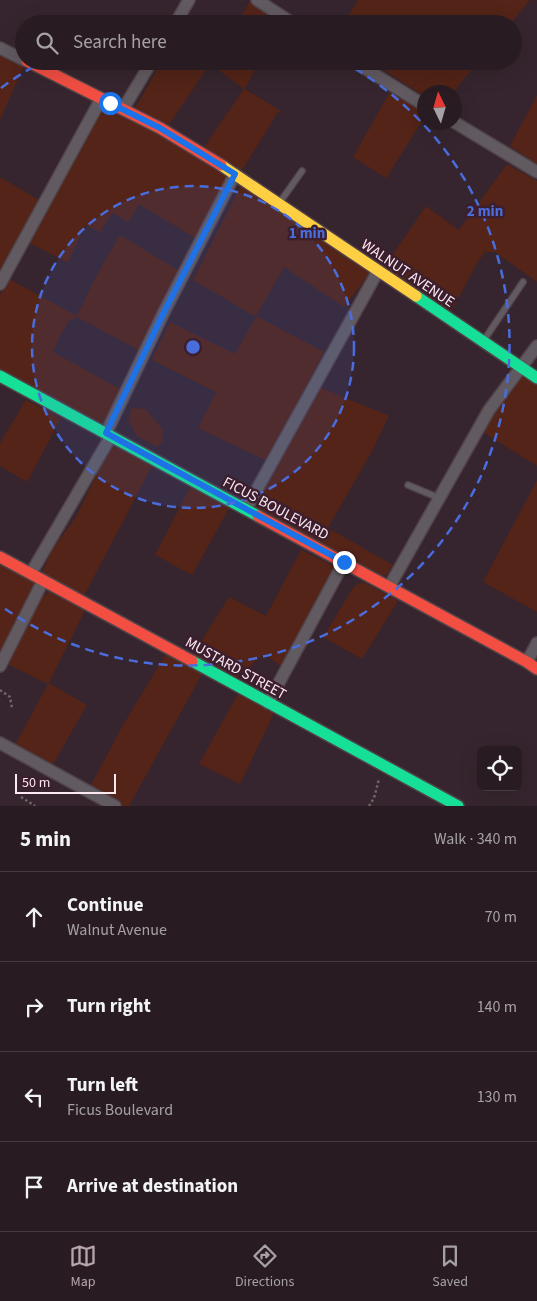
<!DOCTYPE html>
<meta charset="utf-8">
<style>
body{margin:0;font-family:"Source Sans 3",sans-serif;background:#34292f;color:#f1f3f6}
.controls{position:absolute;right:15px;bottom:15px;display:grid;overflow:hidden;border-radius:8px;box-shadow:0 5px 20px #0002}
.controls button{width:45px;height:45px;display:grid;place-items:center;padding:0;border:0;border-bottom:1px solid #443a40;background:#281c22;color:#f1f3f6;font:25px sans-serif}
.compass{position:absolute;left:417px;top:85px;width:45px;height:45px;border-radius:50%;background:#281c22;box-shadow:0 5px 20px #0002;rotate:355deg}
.scale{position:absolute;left:15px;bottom:12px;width:101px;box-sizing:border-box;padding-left:5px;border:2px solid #fce8f1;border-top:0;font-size:14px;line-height:18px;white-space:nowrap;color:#fce8f1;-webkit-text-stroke:4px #3c1f2e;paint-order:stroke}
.stop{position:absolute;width:15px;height:15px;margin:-11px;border:4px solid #1a73e8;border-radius:50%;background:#fff}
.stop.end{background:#1a73e8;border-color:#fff;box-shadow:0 1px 5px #0008}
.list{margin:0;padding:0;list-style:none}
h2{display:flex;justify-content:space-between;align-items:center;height:65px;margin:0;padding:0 20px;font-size:21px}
h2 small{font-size:16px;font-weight:400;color:#a5a1a5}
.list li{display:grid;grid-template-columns:32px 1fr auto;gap:15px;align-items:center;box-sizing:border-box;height:90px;padding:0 20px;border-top:1px solid #443a40}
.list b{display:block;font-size:19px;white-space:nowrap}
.list p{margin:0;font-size:16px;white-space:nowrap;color:#a5a1a5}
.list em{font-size:16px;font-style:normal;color:#a5a1a5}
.icon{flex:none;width:28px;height:28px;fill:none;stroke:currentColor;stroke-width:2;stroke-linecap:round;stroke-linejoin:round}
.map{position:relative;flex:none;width:537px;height:806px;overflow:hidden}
.search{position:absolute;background:#281c22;box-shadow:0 5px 20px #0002;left:15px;right:15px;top:15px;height:55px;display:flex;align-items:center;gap:12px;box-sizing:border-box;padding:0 18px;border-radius:28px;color:#a5a1a5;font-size:19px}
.sheet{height:425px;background:#281c22}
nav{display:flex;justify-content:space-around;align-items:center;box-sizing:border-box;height:70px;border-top:1px solid #443a40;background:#281c22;font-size:14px;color:#a5a1a5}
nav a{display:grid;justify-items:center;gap:2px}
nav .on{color:#b7a4ad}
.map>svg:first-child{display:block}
</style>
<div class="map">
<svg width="537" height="806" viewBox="0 0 537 806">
<rect width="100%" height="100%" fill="#36252e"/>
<!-- green -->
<path fill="#532417" d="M 251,0 L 280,19 L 278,24 L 236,24 Z
M 358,0 L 530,0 L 510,24 L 343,24 Z
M 0,52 L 24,65 L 0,120 Z
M 162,61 L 205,61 L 210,64 L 212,61 L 259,61 L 245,89 L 284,113 L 278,112 L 242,170 L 204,147 L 244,89 L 210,64 L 168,126 L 134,110 Z
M 370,61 L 479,61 L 453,92 L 424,92 L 424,96 Z
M 391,90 L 424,113 L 424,118 L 386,178 L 353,157 Z
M 537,95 L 537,164 L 510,146 Z
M 105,108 L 117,111 L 232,176 L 198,240 L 139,204 L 129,222 L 112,213 L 100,232 L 85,225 L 68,263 L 28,242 L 100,111 Z
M 507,164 L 537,181 L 537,282 L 495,252 L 485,252 L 477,263 L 450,314 L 384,267 L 426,206 L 459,230 Z
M 0,177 L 39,200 L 21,238 L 0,275 Z
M 241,186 L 370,273 L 344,307 L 284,267 L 256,316 L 324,352 L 267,461 L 198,428 L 216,392 L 152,360 L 170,322 L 235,354 L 256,317 L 193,280 Z
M 120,235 L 181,272 L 141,351 L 77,317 L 68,322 L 61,334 L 53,352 L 122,390 L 106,422 L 102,423 L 0,371 L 0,295 L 9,279 L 77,316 L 95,278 Z
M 523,375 L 537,381 L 537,466 L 481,431 L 519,378 Z
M 319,387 L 389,416 L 371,453 L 328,528 L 393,565 L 387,574 L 383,576 L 257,507 L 254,502 Z
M 26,400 L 61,418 L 27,482 L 0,466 L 0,443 Z
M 132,408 L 145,409 L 162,428 L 163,441 L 157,447 L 137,436 L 128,419 Z
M 118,444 L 154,462 L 84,596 L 43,575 L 43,570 L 52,550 L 76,517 L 109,449 Z
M 537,480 L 537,612 L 483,582 Z
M 192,484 L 231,505 L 192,575 L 155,555 Z
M 301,550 L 340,569 L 342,579 L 338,589 L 305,635 L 285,669 L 264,654 L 236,679 L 192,656 L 229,597 L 266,616 Z
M 0,565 L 38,584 L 0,657 Z
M 363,582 L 398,601 L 362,659 L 323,637 L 353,588 L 357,584 Z
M 54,591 L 85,610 L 49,683 L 87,705 L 52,766 L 15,745 L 48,684 L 8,664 L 42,597 L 47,593 Z
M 166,654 L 202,674 L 129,806 L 122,806 L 90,787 L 123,725 Z
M 238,694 L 275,711 L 240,784 L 199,764 Z"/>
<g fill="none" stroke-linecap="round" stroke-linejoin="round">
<defs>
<path id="lane" d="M 280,202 L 302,171
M 484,340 L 523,282
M 408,485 L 439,498"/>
<path id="street" d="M 257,0 L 294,24
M 175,24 L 189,0
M 0,48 L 24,60
M 353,61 L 424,105
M 123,109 L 152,61
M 454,122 L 537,172
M 0,284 L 101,99
M 106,433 L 164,312 L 235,174
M 246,509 L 378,271
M 31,573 L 111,436
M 389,587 L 489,410 L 537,346
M 527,662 L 537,643
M 0,666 L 43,581
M 268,703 L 344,562
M 0,743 L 115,806"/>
<path id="fast" d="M 416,296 L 537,378
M 0,376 L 258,516
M 192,661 L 458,806"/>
<path id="slow" d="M 221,165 L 416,296"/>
<path id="jam" d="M 27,61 L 160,128 L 221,165
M 258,516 L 527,662 L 537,669
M 0,557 L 192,661"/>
</defs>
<!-- lane casing -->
<use href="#lane" stroke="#504249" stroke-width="8"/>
<!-- street casing -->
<use href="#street" stroke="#504249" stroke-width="14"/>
<!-- fast casing -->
<use href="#fast" stroke="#504249" stroke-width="14"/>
<!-- slow casing -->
<use href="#slow" stroke="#504249" stroke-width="14"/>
<!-- jam casing -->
<use href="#jam" stroke="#504249" stroke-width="14"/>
<!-- path -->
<path stroke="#6c656a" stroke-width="2.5" stroke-dasharray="2.5 2.5" stroke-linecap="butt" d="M 0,690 L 10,697 L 12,708
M 21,797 L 35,806
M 369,806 L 374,798 L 379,779"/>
<!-- lane -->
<use href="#lane" stroke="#615a60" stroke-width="5.5"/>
<!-- street -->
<use href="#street" stroke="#615a60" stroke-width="11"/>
<!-- fast -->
<use href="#fast" stroke="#16e098" stroke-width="11"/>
<!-- slow -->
<use href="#slow" stroke="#ffcf43" stroke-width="11"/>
<!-- jam -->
<use href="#jam" stroke="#f24e42" stroke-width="11"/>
</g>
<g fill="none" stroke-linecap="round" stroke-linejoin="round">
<!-- route -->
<path stroke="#1a73e8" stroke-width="6" d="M 110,103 L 160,128 L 235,174 L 164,312 L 106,433 L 344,562"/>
</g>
<!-- distance rings -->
<circle cx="193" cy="347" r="161" fill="#4a6ddd" fill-opacity=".12"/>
<g fill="none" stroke="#4a6ddd" stroke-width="2.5" stroke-dasharray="9 6">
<circle cx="193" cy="347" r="161"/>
<path d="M1 88A322 322 0 0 1 44 61M342 61A322 322 0 1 1 1 606"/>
</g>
<g text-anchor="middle" stroke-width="5" stroke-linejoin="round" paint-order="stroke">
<!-- street labels -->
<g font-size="15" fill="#fce8f1" stroke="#3c1f2e">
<text transform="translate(408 273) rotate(34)" y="5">WALNUT AVENUE</text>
<text transform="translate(276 508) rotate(28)" y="5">FICUS BOULEVARD</text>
<text transform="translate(236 668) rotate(29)" y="5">MUSTARD STREET</text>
</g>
</g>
<circle cx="193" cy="347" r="8" fill="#4a6ddd" stroke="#3c1f2e" stroke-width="2.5"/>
<g font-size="15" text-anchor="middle" font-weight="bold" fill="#4a6ddd" stroke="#3c1f2e" stroke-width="5" stroke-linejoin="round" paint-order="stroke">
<text x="485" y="216">2 min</text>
<text x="307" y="238">1 min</text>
</g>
</svg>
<div class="controls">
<button><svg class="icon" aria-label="locate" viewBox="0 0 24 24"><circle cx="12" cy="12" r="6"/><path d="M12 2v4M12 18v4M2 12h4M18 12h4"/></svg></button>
</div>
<svg class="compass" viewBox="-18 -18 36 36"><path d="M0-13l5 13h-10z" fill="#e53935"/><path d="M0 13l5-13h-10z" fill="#a5a1a5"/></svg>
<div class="scale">50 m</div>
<div class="stop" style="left:110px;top:103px"></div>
<div class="stop end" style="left:344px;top:562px"></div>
<div class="search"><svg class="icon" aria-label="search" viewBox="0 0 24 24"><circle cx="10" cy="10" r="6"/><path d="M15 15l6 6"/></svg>Search here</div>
</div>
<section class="sheet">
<h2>5 min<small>Walk · 340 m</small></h2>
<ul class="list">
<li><svg class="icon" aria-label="ahead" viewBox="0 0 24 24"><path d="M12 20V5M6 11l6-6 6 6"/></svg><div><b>Continue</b><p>Walnut Avenue</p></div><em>70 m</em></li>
<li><svg class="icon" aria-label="right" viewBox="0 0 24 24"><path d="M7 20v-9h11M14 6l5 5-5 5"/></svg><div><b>Turn right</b></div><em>140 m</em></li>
<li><svg class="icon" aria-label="left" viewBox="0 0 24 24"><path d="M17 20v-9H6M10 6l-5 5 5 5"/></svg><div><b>Turn left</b><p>Ficus Boulevard</p></div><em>130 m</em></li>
<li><svg class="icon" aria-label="arrive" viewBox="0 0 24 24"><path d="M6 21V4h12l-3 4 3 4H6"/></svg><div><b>Arrive at destination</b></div></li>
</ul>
</section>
<nav>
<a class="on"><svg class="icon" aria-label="map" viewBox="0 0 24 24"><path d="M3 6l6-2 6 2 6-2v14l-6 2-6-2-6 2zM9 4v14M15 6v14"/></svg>Map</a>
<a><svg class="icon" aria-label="directions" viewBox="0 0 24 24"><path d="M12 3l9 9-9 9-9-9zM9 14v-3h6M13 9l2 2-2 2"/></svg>Directions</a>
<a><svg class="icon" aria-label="saved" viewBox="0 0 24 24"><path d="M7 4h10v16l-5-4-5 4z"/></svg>Saved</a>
</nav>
